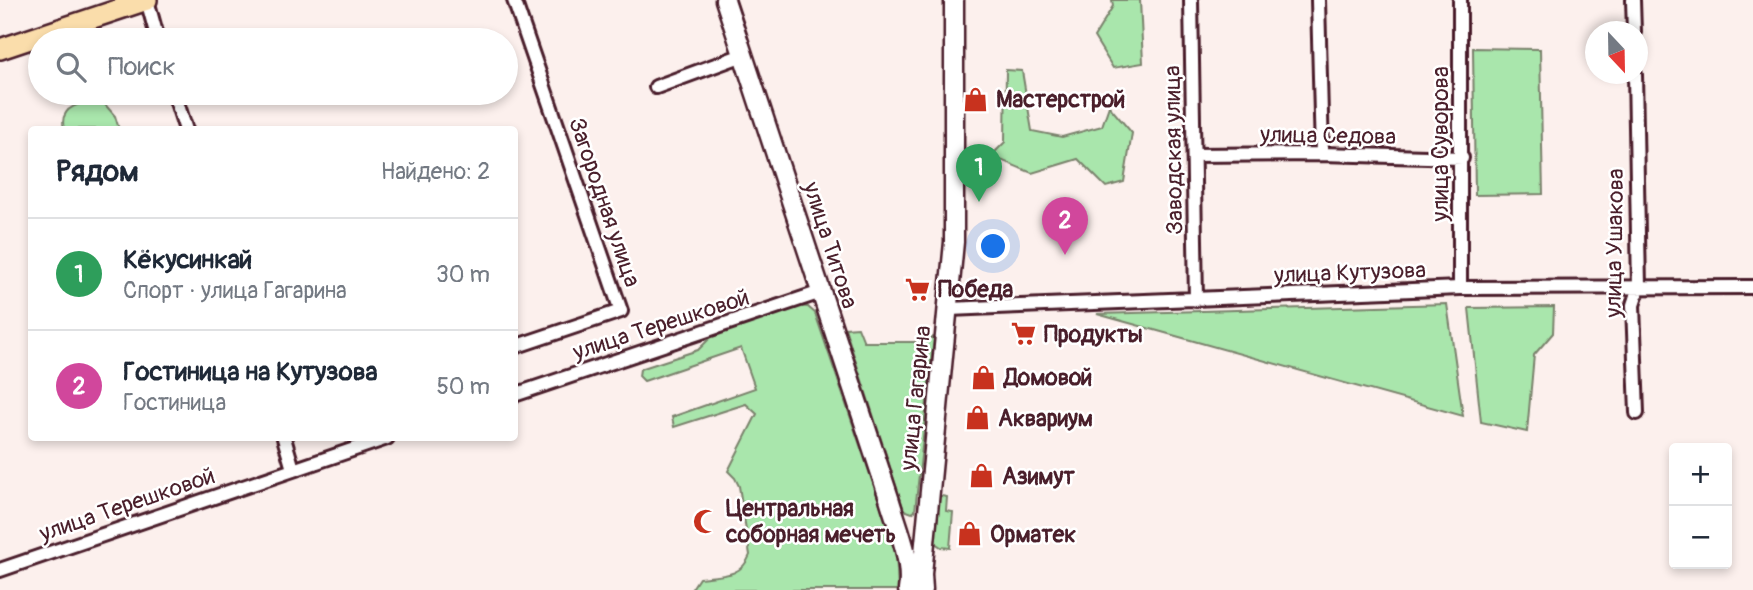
<!DOCTYPE html>
<html lang="ru">
<meta charset="utf-8">
<style>
body{margin:0;font-family:Pangolin,sans-serif;background:#f2f2f3;color:#1f2937}
.controls{position:absolute;right:21px;bottom:21px;display:grid;overflow:hidden;border-radius:7px;box-shadow:0 4px 10px #0003}
.controls button{width:63px;height:63px;display:grid;place-items:center;padding:0;border:0;border-bottom:2px solid #e0e1e3;background:#fff;color:#1f2937;font:35px sans-serif}
.compass{position:absolute;left:1585px;top:21px;width:63px;height:63px;border-radius:50%;background:#fff;box-shadow:0 4px 10px #0003;rotate:158deg}
.you{position:absolute;left:994px;top:247px;width:24px;height:24px;margin:-18px;border:5px solid #fff;border-radius:50%;background:#1a73e8;box-shadow:0 0 0 10px #1a73e833}
.badge{display:grid;place-items:center;width:46px;height:46px;border-radius:50%;background:#d93025;color:#fff;font-size:23px;font-weight:700}
.pin{position:absolute;translate:-50% -58px;filter:drop-shadow(0 2px 4px #0008)}
.pin::after{content:'';position:absolute;top:37px;width:24px;height:21px;background:inherit;clip-path:polygon(0 0,100% 0,50% 100%)}
.list{margin:0;padding:0;list-style:none}
h2{display:flex;justify-content:space-between;align-items:center;height:91px;margin:0;padding:0 28px;font-size:30px}
h2 small{font-size:23px;font-weight:400;color:#747a83}
.list li{display:grid;grid-template-columns:46px 1fr auto;gap:21px;align-items:center;box-sizing:border-box;height:112px;padding:0 28px;border-top:2px solid #e0e1e3}
.list b{display:block;font-size:26px;white-space:nowrap}
.list p{margin:0;font-size:23px;white-space:nowrap;color:#747a83}
.list em{font-size:23px;font-style:normal;color:#747a83}
.icon{flex:none;width:38px;height:38px;fill:none;stroke:currentColor;stroke-width:2;stroke-linecap:round;stroke-linejoin:round}
.map{position:relative;flex:none;width:1753px;height:590px;overflow:hidden}
.search{position:absolute;background:#fff;box-shadow:0 4px 10px #0003;left:28px;top:28px;width:490px;height:77px;display:flex;align-items:center;gap:18px;box-sizing:border-box;padding:0 24px;border-radius:38px;color:#747a83;font-size:26px}
.panel{position:absolute;background:#fff;box-shadow:0 4px 10px #0003;left:28px;top:126px;width:490px;height:315px;border-radius:7px}
.map>svg:first-child{display:block}
</style>
<div class="map">
<svg width="1753" height="590" viewBox="0 0 1753 590">
<rect width="100%" height="100%" fill="#fcf0ed"/>
<filter id="ink" filterUnits="userSpaceOnUse"><feTurbulence type="fractalNoise" baseFrequency=".0143" numOctaves="2"/><feDisplacementMap in="SourceGraphic" scale="14" xChannelSelector="R" yChannelSelector="G"/><feConvolveMatrix kernelMatrix="1 2 1 2 8 2 1 2 1" color-interpolation-filters="sRGB"/></filter>
<g filter="url(#ink)">
<!-- green -->
<path fill="#a9e6ac" stroke="#7a826c" stroke-width="2" d="M 1112,0 L 1140,0 L 1143,63 L 1113,68 L 1094,37 L 1113,6 Z
M 1473,48 L 1540,49 L 1543,194 L 1475,195 Z
M 1006,70 L 1022,71 L 1032,131 L 1062,137 L 1102,126 L 1109,106 L 1132,133 L 1124,182 L 1106,187 L 1078,159 L 1032,173 L 991,156 L 1005,142 Z
M 102,101 L 115,116 L 119,129 L 64,129 C 58,105 83,102 102,101 Z
M 1447,304 L 1463,416 L 1097,314 Z
M 797,306 L 808,307 L 815,313 L 896,551 L 898,590 L 691,590 L 699,578 C 721,575 741,578 750,555 L 739,486 L 735,478 L 728,471 L 757,414 L 746,404 L 674,427 L 672,417 L 755,388 L 741,348 L 644,381 L 639,376 L 640,369 L 698,350 L 712,336 Z
M 1554,307 L 1553,333 L 1534,355 L 1527,432 L 1481,422 L 1469,308 Z
M 858,327 L 864,342 L 920,342 L 934,337 L 915,511 L 912,513 L 904,510 L 845,328 Z
M 936,495 L 947,497 L 946,511 L 953,512 L 950,548 L 941,547 L 932,541 Z"/>
<g fill="none" stroke-linecap="round" stroke-linejoin="round">
<defs>
<path id="minor" d="M 147,0 L 158,40
M 514,0 L 621,311 L 514,347
M 1191,0 L 1196,300
M 1318,0 L 1322,154
M 1460,0 L 1460,288
M 1633,0 L 1634,32
M 1635,74 L 1639,287 L 1633,305 L 1637,413
M 656,87 L 743,55
M 174,93 L 186,130
M 1194,155 L 1322,154 L 1462,158
M 949,309 L 1460,288 L 1753,287
M 514,395 L 821,292
M 284,438 L 293,469
M 0,570 L 387,438"/>
<path id="secondary" d="M 725,0 L 889,498 C 897,526 913,561 908,590
M 923,590 L 922,574 L 954,242 L 954,0"/>
<path id="primary" d="M 0,49 L 147,0"/>
</defs>
<!-- minor casing -->
<use href="#minor" stroke="#4a1f2b" stroke-width="18"/>
<!-- secondary casing -->
<use href="#secondary" stroke="#4a1f2b" stroke-width="23"/>
<!-- primary casing -->
<use href="#primary" stroke="#4a1f2b" stroke-width="24"/>
<!-- minor -->
<use href="#minor" stroke="#fff" stroke-width="12"/>
<!-- secondary -->
<use href="#secondary" stroke="#fff" stroke-width="18"/>
<!-- primary -->
<use href="#primary" stroke="#faddab" stroke-width="19"/>
</g>
</g>
<!-- icons -->
<defs>
<symbol id="shop-bare" viewBox="-9 -9 18 18"><path d="M-5-2.5h2.3a2.7 3.5 0 0 1 5.4 0H5L5.5 6h-11ZM-1.5-2.5h3a1.5 2.3 0 0 0-3 0Z" fill="#c8321e" stroke="#fff" stroke-width="2.5" paint-order="stroke"/></symbol>
<symbol id="supermarket-bare" viewBox="-9 -9 18 18"><path d="M-6-5.5h2.5l.6 2H6L4.5 2H-2.5L-4.4-4H-6ZM-1.5 3.2a1.3 1.3 0 1 0 .1 0ZM3 3.2a1.3 1.3 0 1 0 .1 0Z" fill="#c8321e" stroke="#fff" stroke-width="2.5" paint-order="stroke"/></symbol>
<symbol id="mosque-bare" viewBox="-9 -9 18 18"><path d="M3.5-4.9A6 6 0 1 0 3.5 4.9A5 5 0 1 1 3.5-4.9Z" fill="#c8321e" stroke="#fff" stroke-width="2.5" paint-order="stroke"/></symbol>
</defs>
<g fill-rule="evenodd">
<use href="#shop-bare" x="958" y="82" width="35" height="35"/>
<use href="#supermarket-bare" x="900" y="272" width="35" height="35"/>
<use href="#supermarket-bare" x="1006" y="316" width="35" height="35"/>
<use href="#shop-bare" x="966" y="360" width="35" height="35"/>
<use href="#shop-bare" x="960" y="400" width="35" height="35"/>
<use href="#shop-bare" x="964" y="458" width="35" height="35"/>
<use href="#mosque-bare" x="688" y="504" width="35" height="35"/>
<use href="#shop-bare" x="952" y="516" width="35" height="35"/>
</g>
<g text-anchor="middle" stroke-width="5" stroke-linejoin="round" paint-order="stroke">
<!-- poi labels -->
<g font-size="23" font-weight="bold" fill="#4a1f2b" stroke="#fff" text-anchor="start">
<text x="996" y="107">Мастерстрой</text>
<text x="938" y="297">Победа</text>
<text x="1044" y="342">Продукты</text>
<text x="1004" y="385">Домовой</text>
<text x="998" y="426">Аквариум</text>
<text x="1002" y="484">Азимут</text>
<text x="726" y="516">Центральная<tspan x="726" dy="26">соборная мечеть</tspan></text>
<text x="990" y="542">Орматек</text>
</g>
<!-- street labels -->
<g font-size="23" fill="#4a1f2b" stroke="#fff">
<text transform="translate(1328 135) rotate(1)" y="8">улица Седова</text>
<text transform="translate(1440 144) rotate(-90)" y="8">улица Суворова</text>
<text transform="translate(1173 150) rotate(-91)" y="8">Заводская улица</text>
<text transform="translate(605 202) rotate(71)" y="8">Загородная улица</text>
<text transform="translate(1614 243) rotate(-89)" y="8">улица Ушакова</text>
<text transform="translate(831 245) rotate(72)" y="8">улица Титова</text>
<text transform="translate(1350 272) rotate(-2)" y="8">улица Кутузова</text>
<text transform="translate(661 324) rotate(-18)" y="8">улица Терешковой</text>
<text transform="translate(915 398) rotate(-84)" y="8">улица Гагарина</text>
<text transform="translate(127 504) rotate(-19)" y="8">улица Терешковой</text>
</g>
</g>
</svg>
<div class="controls">
<button>+</button>
<button>−</button>
</div>
<svg class="compass" viewBox="-18 -18 36 36"><path d="M0-13l5 13h-10z" fill="#e53935"/><path d="M0 13l5-13h-10z" fill="#747a83"/></svg>
<div class="you"></div>
<div class="pin badge" style="left:979px;top:202px;background:#2e9e5b">1</div>
<div class="pin badge" style="left:1065px;top:255px;background:#d1479c">2</div>
<div class="search"><svg class="icon" aria-label="search" viewBox="0 0 24 24"><circle cx="10" cy="10" r="6"/><path d="M15 15l6 6"/></svg>Поиск</div>
<section class="panel">
<h2>Рядом<small>Найдено: 2</small></h2>
<ul class="list">
<li><span class="badge" style="background:#2e9e5b">1</span><div><b>Кёкусинкай</b><p>Спорт · улица Гагарина</p></div><em>30 m</em></li>
<li><span class="badge" style="background:#d1479c">2</span><div><b>Гостиница на Кутузова</b><p>Гостиница</p></div><em>50 m</em></li>
</ul>
</section>
</div>
